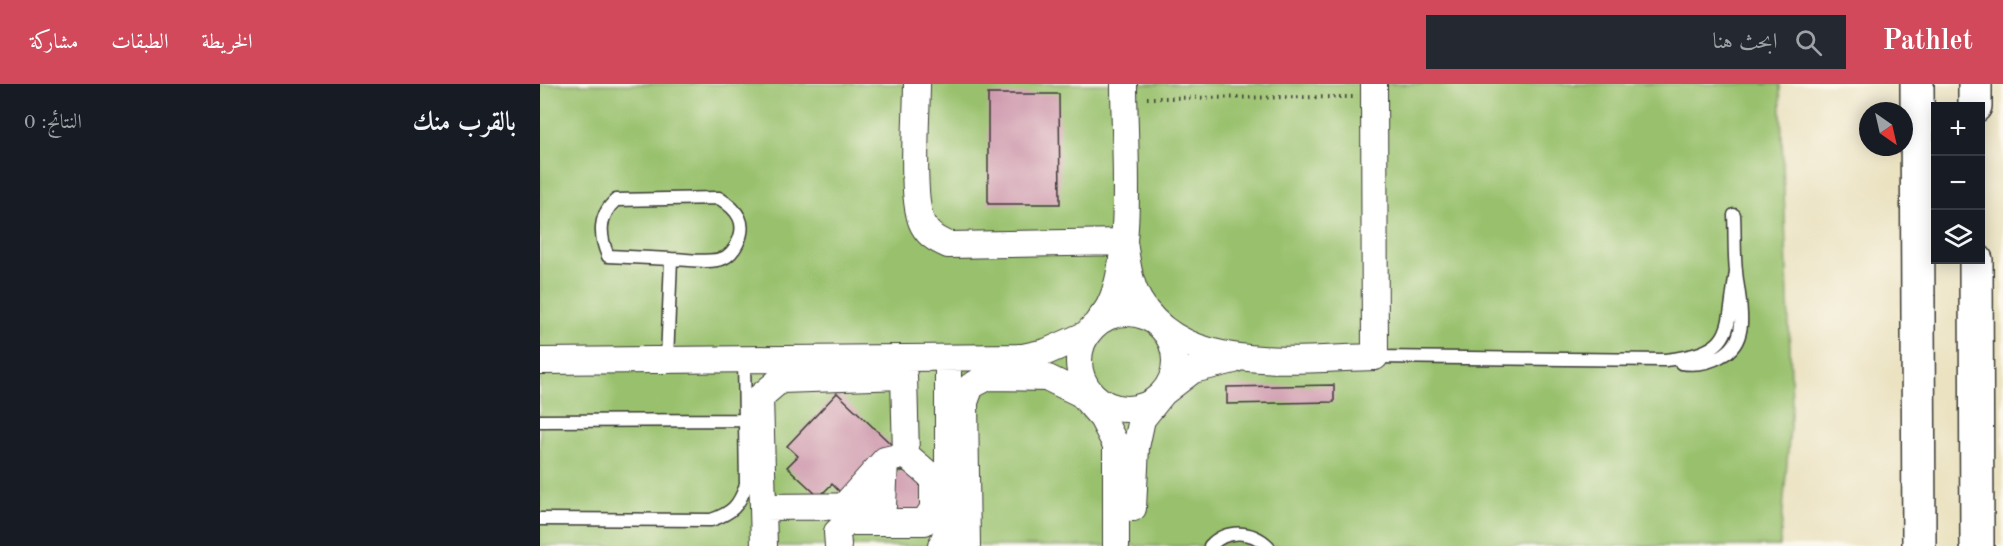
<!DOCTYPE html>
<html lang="ar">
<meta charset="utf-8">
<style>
body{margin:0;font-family:"Old Standard TT",Amiri,serif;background:#242831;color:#f1f3f6;direction:rtl}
.controls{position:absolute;right:18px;top:18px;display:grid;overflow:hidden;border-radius:0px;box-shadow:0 3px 15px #0003}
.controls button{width:54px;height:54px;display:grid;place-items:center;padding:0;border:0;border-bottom:2px solid #363941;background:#171b24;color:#f1f3f6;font:30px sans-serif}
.compass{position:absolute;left:1319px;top:18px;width:54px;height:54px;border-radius:50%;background:#171b24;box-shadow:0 3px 15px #0003;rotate:146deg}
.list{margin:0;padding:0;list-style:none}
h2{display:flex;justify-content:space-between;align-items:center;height:78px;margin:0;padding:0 24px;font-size:26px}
h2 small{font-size:20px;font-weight:400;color:#9ea1a6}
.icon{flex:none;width:33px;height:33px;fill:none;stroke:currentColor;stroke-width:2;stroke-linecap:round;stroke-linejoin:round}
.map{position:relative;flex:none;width:1463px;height:462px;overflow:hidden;direction:ltr}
header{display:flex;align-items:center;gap:36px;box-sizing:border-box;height:84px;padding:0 30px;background:#d1495b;color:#fff}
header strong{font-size:28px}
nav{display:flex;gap:33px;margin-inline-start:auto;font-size:21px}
.search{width:420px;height:54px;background:#242831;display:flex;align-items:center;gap:15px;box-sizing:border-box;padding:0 21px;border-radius:0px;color:#9ea1a6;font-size:22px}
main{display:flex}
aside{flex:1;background:#171b24}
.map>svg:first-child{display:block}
</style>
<header>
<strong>Pathlet</strong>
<div class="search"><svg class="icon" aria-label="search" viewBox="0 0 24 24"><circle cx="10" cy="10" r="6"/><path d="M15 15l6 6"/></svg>ابحث هنا</div>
<nav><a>الخريطة</a><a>الطبقات</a><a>مشاركة</a></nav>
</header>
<main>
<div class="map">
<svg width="1463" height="462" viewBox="0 0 1463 462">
<rect width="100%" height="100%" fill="#fbf7ec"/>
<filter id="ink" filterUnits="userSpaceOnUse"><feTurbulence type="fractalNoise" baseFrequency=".0167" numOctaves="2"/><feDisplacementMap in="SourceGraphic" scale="12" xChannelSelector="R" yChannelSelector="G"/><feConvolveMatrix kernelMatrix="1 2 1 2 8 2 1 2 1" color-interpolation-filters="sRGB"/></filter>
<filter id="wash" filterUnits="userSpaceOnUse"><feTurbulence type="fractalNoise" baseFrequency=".008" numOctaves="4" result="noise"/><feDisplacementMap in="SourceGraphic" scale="24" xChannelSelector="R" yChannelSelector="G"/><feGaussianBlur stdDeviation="1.35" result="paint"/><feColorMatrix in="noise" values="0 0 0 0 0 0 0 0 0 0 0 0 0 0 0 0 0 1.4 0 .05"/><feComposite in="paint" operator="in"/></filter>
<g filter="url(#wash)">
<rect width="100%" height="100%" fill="#ebe2c1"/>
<!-- green -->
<path fill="#99c16d" stroke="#5a6e44" stroke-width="1.5" d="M 0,0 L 1240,0 L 1252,319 L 1240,462 L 0,462 Z"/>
<g id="blocks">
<!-- building -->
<path fill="#cd96ac" d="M 448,10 L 519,10 L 520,120 L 448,120 Z
M 794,301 L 794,318 L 687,320 L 687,303 Z
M 297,309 L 353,362 L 305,413 L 292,400 L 279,413 L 247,383 L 258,372 L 247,362 Z
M 353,387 L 383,387 L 384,430 L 354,430 Z"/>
</g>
</g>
<g filter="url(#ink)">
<use href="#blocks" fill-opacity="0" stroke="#3b3a35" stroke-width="1.5"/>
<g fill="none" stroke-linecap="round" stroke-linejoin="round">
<defs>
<path id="lane" d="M 835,273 L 1125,276 C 1196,267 1186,250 1196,188
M 127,276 L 131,175 C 146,175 170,180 184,174 C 190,171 194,166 197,160 C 208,139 198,126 179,114 L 76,116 C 58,132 59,151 68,172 L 131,175
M 1141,279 C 1155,281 1169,279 1181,272 C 1213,256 1198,215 1196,187 C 1194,168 1195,150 1194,131
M 0,337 L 205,336
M 0,435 L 171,436 C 192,429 199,422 206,401 L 204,275
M 670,462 C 686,445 712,446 728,462"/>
<path id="street" d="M 377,0 C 377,30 370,118 383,141 C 389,152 397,156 408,161 L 584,158
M 584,158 C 587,177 589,198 599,216 C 643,293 761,274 835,273 L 834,0
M539 277a48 48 0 1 1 96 0a48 48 0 1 1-96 0Z
M 557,239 C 561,233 567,227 570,220 C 594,171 584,57 584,0
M 0,277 L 483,273 L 506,268 L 547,250
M 223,423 L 220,313 L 240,296 L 364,292 L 366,371 L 345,376
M 593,424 L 596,363 L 602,335 L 623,309 L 653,286 L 694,276
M 224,462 L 223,423 L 343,422 L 345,376 L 304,422
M 298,462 L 297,448 L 308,438 L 384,438 L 393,425 L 393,394 L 366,371
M 401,462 L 408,446 L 408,274
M 427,462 L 425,318 L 431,302 L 448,293 L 508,294 L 541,310 L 562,334 L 576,361 L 576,462"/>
<path id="secondary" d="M 1377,0 L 1379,462
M 1435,0 L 1435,22
M 1436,176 L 1437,462"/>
</defs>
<!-- lane casing -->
<use href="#lane" stroke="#3b3a35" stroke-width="15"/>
<!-- street casing -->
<use href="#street" stroke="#3b3a35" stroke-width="28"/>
<!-- secondary casing -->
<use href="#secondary" stroke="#3b3a35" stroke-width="36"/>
<!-- path -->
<path stroke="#3b3a35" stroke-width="4" stroke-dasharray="1.5 4.5" stroke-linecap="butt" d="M 607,14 L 813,13"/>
<!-- lane -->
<use href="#lane" stroke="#fff" stroke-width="12"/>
<!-- street -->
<use href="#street" stroke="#fff" stroke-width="26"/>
<!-- secondary -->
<use href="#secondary" stroke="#fff" stroke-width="33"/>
</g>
</g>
</svg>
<div class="controls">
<button>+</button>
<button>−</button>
<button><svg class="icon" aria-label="layers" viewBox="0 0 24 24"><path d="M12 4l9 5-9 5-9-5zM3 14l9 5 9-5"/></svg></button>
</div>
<svg class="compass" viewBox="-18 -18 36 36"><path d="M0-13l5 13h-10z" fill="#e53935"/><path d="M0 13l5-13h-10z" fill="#9ea1a6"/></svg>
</div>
<aside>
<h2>بالقرب منك<small>النتائج: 0</small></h2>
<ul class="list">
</ul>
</aside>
</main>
